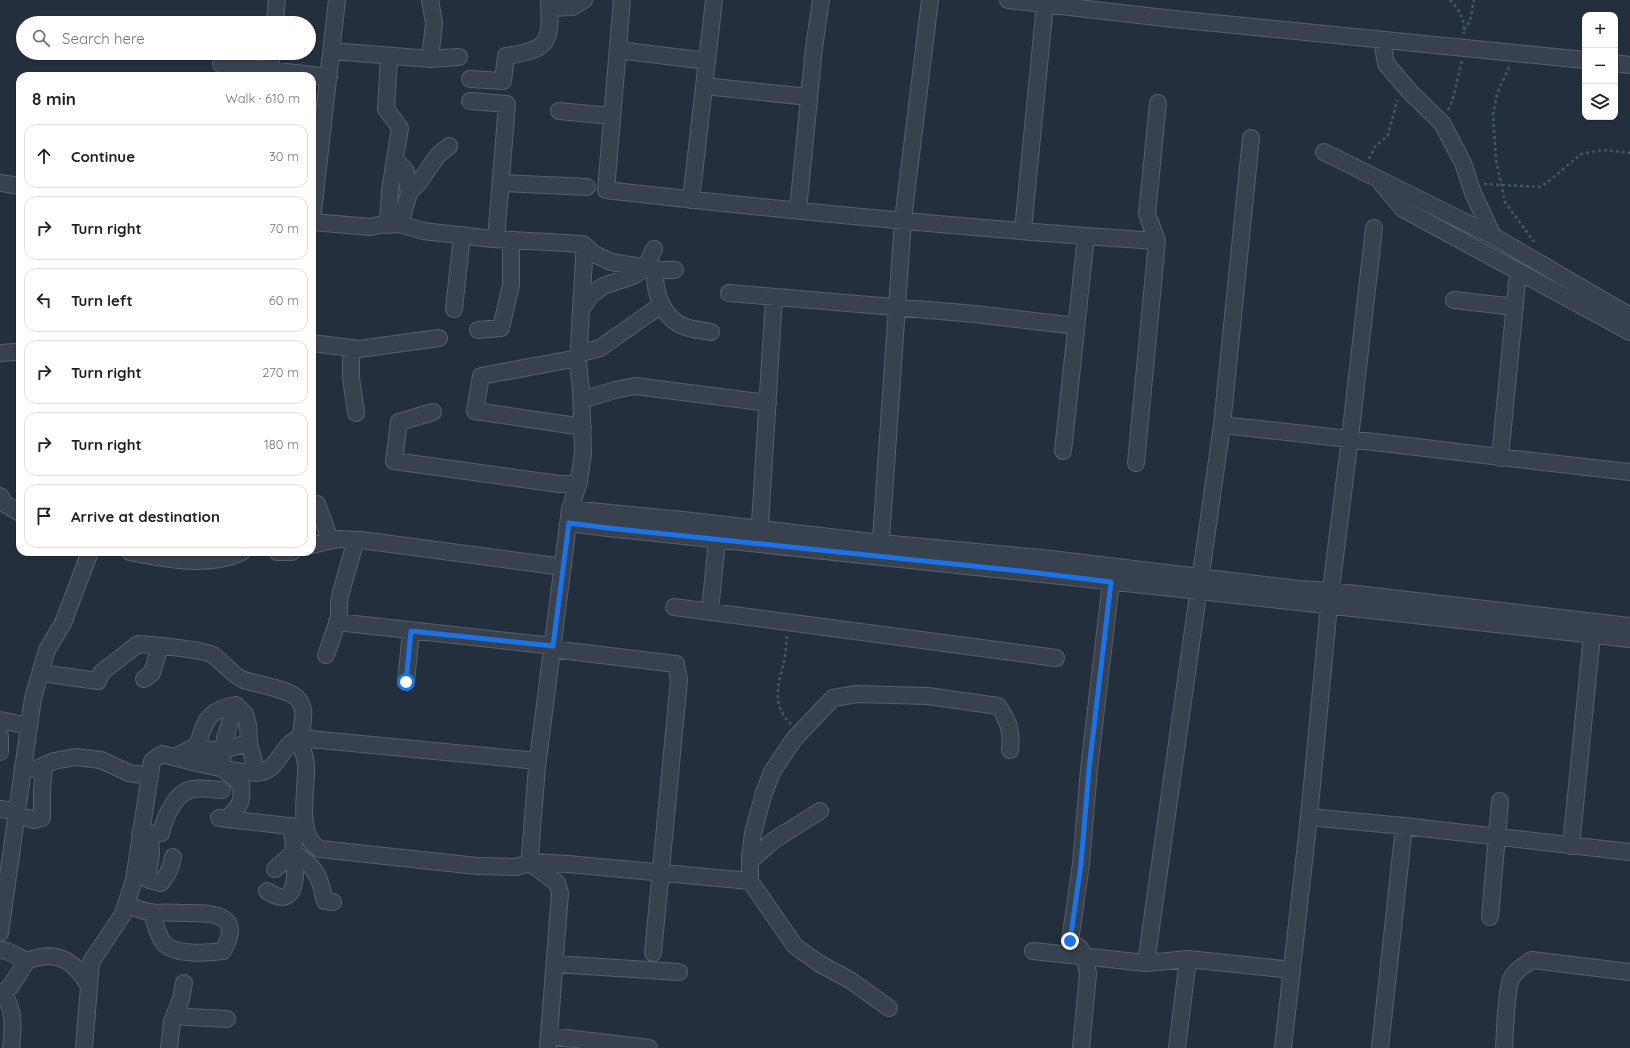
<!DOCTYPE html>
<meta charset="utf-8">
<style>
body{margin:0;font-family:Quicksand,sans-serif;background:#f6f6f6;color:#202124}
.controls{position:absolute;right:12px;top:12px;display:grid;overflow:hidden;border-radius:8px;box-shadow:0 1px 3px #0004}
.controls button{width:36px;height:36px;display:grid;place-items:center;padding:0;border:0;border-bottom:1px solid #e0e0e0;background:#fff;color:#202124;font:20px sans-serif}
.stop{position:absolute;width:12px;height:12px;margin:-9px;border:3px solid #1a73e8;border-radius:50%;background:#fff}
.stop.end{background:#1a73e8;border-color:#fff;box-shadow:0 1px 4px #0008}
.list{margin:0;padding:0;list-style:none}
h2{display:flex;justify-content:space-between;align-items:center;height:52px;margin:0;padding:0 16px;font-size:17px}
h2 small{font-size:13px;font-weight:400;color:#757577}
.list li{display:grid;grid-template-columns:26px 1fr auto;gap:12px;align-items:center;box-sizing:border-box;height:64px;margin:0 8px 8px;padding:0 8px;border:1px solid #e0e0e0;border-radius:12px}
.list b{display:block;font-size:15px;white-space:nowrap}
.list em{font-size:13px;font-style:normal;color:#757577}
.icon{flex:none;width:22px;height:22px;fill:none;stroke:currentColor;stroke-width:2;stroke-linecap:round;stroke-linejoin:round}
.map{position:relative;flex:none;width:1630px;height:1048px;overflow:hidden}
.search{position:absolute;background:#fff;box-shadow:0 1px 3px #0004;left:16px;top:16px;width:300px;height:44px;display:flex;align-items:center;gap:10px;box-sizing:border-box;padding:0 14px;border-radius:22px;color:#757577;font-size:15px}
.panel{position:absolute;background:#fff;box-shadow:0 1px 3px #0004;left:16px;top:72px;width:300px;height:484px;border-radius:12px}
.map>svg:first-child{display:block}
</style>
<div class="map">
<svg width="1630" height="1048" viewBox="0 0 1630 1048">
<rect width="100%" height="100%" fill="#242f3e"/>
<g fill="none" stroke-linecap="round" stroke-linejoin="round">
<defs>
<path id="minor" d="M 430,0 L 434,23 L 430,59 L 459,57
M 622,0 L 606,190 C 789,211 973,229 1157,241 L 1136,463
M 1008,0 L 1174,19 L 1585,60
M 549,8 L 573,7 L 584,0
M 275,23 L 277,0
M 618,50 L 707,61
M 332,51 L 430,59
M 1615,63 L 1630,65
M 221,64 L 329,77
M 270,70 L 272,53
M 470,79 L 503,81 L 506,56 C 550,50 551,42 549,0
M 704,86 L 809,97
M 470,101 L 507,104 L 496,239
M 559,111 L 612,116
M 1324,152 L 1493,236 L 1473,193 L 1463,163 L 1442,123 L 1411,93 L 1386,64 L 1382,40
M 396,160 L 406,171 L 409,193
M 0,183 L 20,186
M 501,183 L 587,187
M 1381,183 L 1403,209 L 1630,332
M 691,200 L 714,0
M 798,210 L 814,48 L 821,0
M 312,221 L 337,0
M 312,222 L 371,227 L 379,225 L 400,224 L 423,231 L 493,239 L 583,244 L 594,254 L 611,262 L 661,270 L 675,270
M 400,224 L 409,193 L 420,181 L 438,155 L 449,146
M 388,225 L 390,190 L 400,128 L 386,109 L 389,56
M 1023,230 L 1045,4
M 1493,236 L 1630,316
M 1157,241 L 1147,214 L 1158,103
M 655,269 C 654,292 662,319 686,327 C 694,330 703,330 711,332
M 729,293 L 975,314 L 1076,326
M 1454,300 L 1515,307
M 454,309 L 462,235
M 581,309 L 591,295 L 603,286 L 633,276 L 645,268 L 654,249
M 478,330 L 501,328 L 511,285 L 511,240
M 312,343 L 359,349 L 439,338
M 351,348 L 351,378 L 356,413
M 0,353 L 15,352
M 578,354 L 600,348 L 661,305
M 578,358 L 481,376 L 475,411 L 583,427
M 582,400 L 615,390 L 635,386 L 768,403
M 433,412 L 399,422 L 394,461 L 559,484 L 578,484
M 1222,425 C 1358,439 1494,457 1630,472
M 1063,451 L 1086,236
M 1500,458 L 1517,282
M 0,496 L 5,504 L 20,513
M 317,504 L 327,531 L 328,541
M 570,509 L 579,482 L 583,453 L 581,389 L 578,363 L 584,259 L 583,244
M 569,523 L 608,528 C 805,548 1002,570 1199,591 C 1343,606 1486,624 1630,639
M 759,540 L 774,297
M 312,545 L 338,539 L 361,540 L 563,567
M 130,552 C 165,559 208,568 242,552
M 277,552 L 292,552
M 880,553 L 903,220 L 930,0
M 674,607 L 1056,658
M 710,611 L 717,539
M 337,622 L 553,646
M 552,649 L 676,664 L 679,680 L 653,953
M 326,655 L 339,618 L 339,602 L 341,592 L 356,540
M 41,673 L 98,681 L 102,672 L 138,644 C 154,645 201,649 213,655 C 223,662 233,676 244,680 C 258,685 288,688 298,699 C 308,711 301,724 301,737 C 300,745 305,755 306,764 C 308,787 294,836 320,849 L 477,866 L 516,867 L 533,862 L 568,864 L 750,881 L 795,946 L 820,964 L 850,980 L 889,1008
M 144,679 L 152,673 L 160,647
M 406,682 L 411,631
M 236,705 L 245,714 L 248,725 L 249,743 L 257,773
M 0,720 L 29,726
M 0,736 L 0,752
M 195,747 C 213,753 231,748 249,743
M 175,757 C 181,753 194,748 196,745 C 200,741 200,736 202,731 C 208,713 219,708 236,705
M 23,767 L 37,769 L 54,761 L 76,757 L 101,760 L 129,773 L 150,776
M 0,809 L 18,812
M 17,815 L 34,820 L 42,818 L 42,790 L 44,765
M 1309,817 L 1404,826 L 1630,852
M 219,818 L 306,828
M 227,819 C 240,805 243,804 241,784 L 221,767 L 225,738 L 236,705
M 150,833 L 151,853 L 148,874 L 149,880 L 161,883 C 168,875 171,868 173,857
M 140,834 L 161,833 C 165,817 175,792 193,789 C 202,787 213,790 222,790
M 1571,846 L 1592,635
M 293,853 C 308,860 318,872 322,889 C 323,893 323,897 325,901 L 333,902
M 750,861 L 774,840 L 820,811
M 275,869 L 293,853 L 294,844 L 291,826
M 750,881 L 750,857 L 753,833 L 763,796 L 772,772 L 794,739 L 833,698 L 857,694 L 928,696 L 998,706 C 1009,722 1012,730 1010,750
M 267,891 C 298,912 297,872 293,853
M 126,904 C 135,908 143,911 153,913 C 165,912 176,913 187,913 C 216,913 243,915 223,951 C 207,953 173,956 163,942 C 157,934 155,921 151,912
M 1490,917 L 1500,801
M 0,933 L 33,698 L 47,650 L 63,623 L 90,552
M 0,950 L 7,951 L 27,961 C 56,949 74,960 89,986
M 1033,951 L 1146,963 L 1188,959 L 1292,970
M 1146,963 L 1222,425 L 1251,138
M 555,964 L 679,972
M 3,994 C 15,1009 13,1030 11,1048
M 0,995 L 10,987 L 27,961
M 176,1015 L 188,1017 L 227,1019
M 549,1036 L 649,1048
M 84,1048 L 91,962 L 123,914 L 134,880 L 152,761 L 162,754 C 181,759 250,778 265,771 C 277,766 282,750 292,742 C 295,740 298,739 300,738 L 538,761
M 169,1048 L 172,1022 L 181,999 L 184,983
M 548,1048 L 560,893 L 557,883 L 534,866 L 530,854 L 537,767 L 570,509 L 683,520 L 881,543 L 1051,559 L 1299,589 L 1331,591 L 1630,626
M 1081,1048 L 1088,974 L 1086,962 L 1080,948 L 1070,941 L 1081,864 L 1089,769 L 1111,582
M 1177,1048 L 1188,959
M 1283,1048 L 1309,817 L 1329,605 L 1350,438 L 1374,228
M 1380,1048 L 1404,826
M 1504,1048 C 1505,1033 1506,991 1511,979 C 1516,970 1524,965 1532,960 L 1630,972"/>
</defs>
<!-- minor casing -->
<use href="#minor" stroke="#565f6c" stroke-width="18"/>
<!-- path -->
<path stroke="#44595c" stroke-width="2.5" stroke-dasharray="3 3" stroke-linecap="butt" d="M 1450,0 L 1459,11 L 1463,20 L 1464,34
M 1464,30 L 1470,21 L 1474,0
M 1509,67 L 1497,94 L 1493,115 L 1496,160 L 1505,202 L 1534,242
M 1448,110 L 1452,102 L 1462,61
M 1369,159 L 1375,147 L 1388,135 L 1397,100
M 1484,184 L 1540,187 L 1548,182 L 1581,154 L 1603,150 L 1630,153
M 787,636 C 786,644 786,653 784,661 C 778,685 771,705 791,724"/>
<!-- minor -->
<use href="#minor" stroke="#38414e" stroke-width="16"/>
</g>
<g fill="none" stroke-linecap="round" stroke-linejoin="round">
<!-- route -->
<path stroke="#1a73e8" stroke-width="5" d="M 406,682 L 411,631 L 553,646 L 569,523 L 608,528 L 1021,571 L 1111,582 L 1089,769 L 1081,864 L 1070,941"/>
</g>
</svg>
<div class="controls">
<button>+</button>
<button>−</button>
<button><svg class="icon" aria-label="layers" viewBox="0 0 24 24"><path d="M12 4l9 5-9 5-9-5zM3 14l9 5 9-5"/></svg></button>
</div>
<div class="stop" style="left:406px;top:682px"></div>
<div class="stop end" style="left:1070px;top:941px"></div>
<div class="search"><svg class="icon" aria-label="search" viewBox="0 0 24 24"><circle cx="10" cy="10" r="6"/><path d="M15 15l6 6"/></svg>Search here</div>
<section class="panel">
<h2>8 min<small>Walk · 610 m</small></h2>
<ul class="list">
<li><svg class="icon" aria-label="ahead" viewBox="0 0 24 24"><path d="M12 20V5M6 11l6-6 6 6"/></svg><div><b>Continue</b></div><em>30 m</em></li>
<li><svg class="icon" aria-label="right" viewBox="0 0 24 24"><path d="M7 20v-9h11M14 6l5 5-5 5"/></svg><div><b>Turn right</b></div><em>70 m</em></li>
<li><svg class="icon" aria-label="left" viewBox="0 0 24 24"><path d="M17 20v-9H6M10 6l-5 5 5 5"/></svg><div><b>Turn left</b></div><em>60 m</em></li>
<li><svg class="icon" aria-label="right" viewBox="0 0 24 24"><path d="M7 20v-9h11M14 6l5 5-5 5"/></svg><div><b>Turn right</b></div><em>270 m</em></li>
<li><svg class="icon" aria-label="right" viewBox="0 0 24 24"><path d="M7 20v-9h11M14 6l5 5-5 5"/></svg><div><b>Turn right</b></div><em>180 m</em></li>
<li><svg class="icon" aria-label="arrive" viewBox="0 0 24 24"><path d="M6 21V4h12l-3 4 3 4H6"/></svg><div><b>Arrive at destination</b></div></li>
</ul>
</section>
</div>
